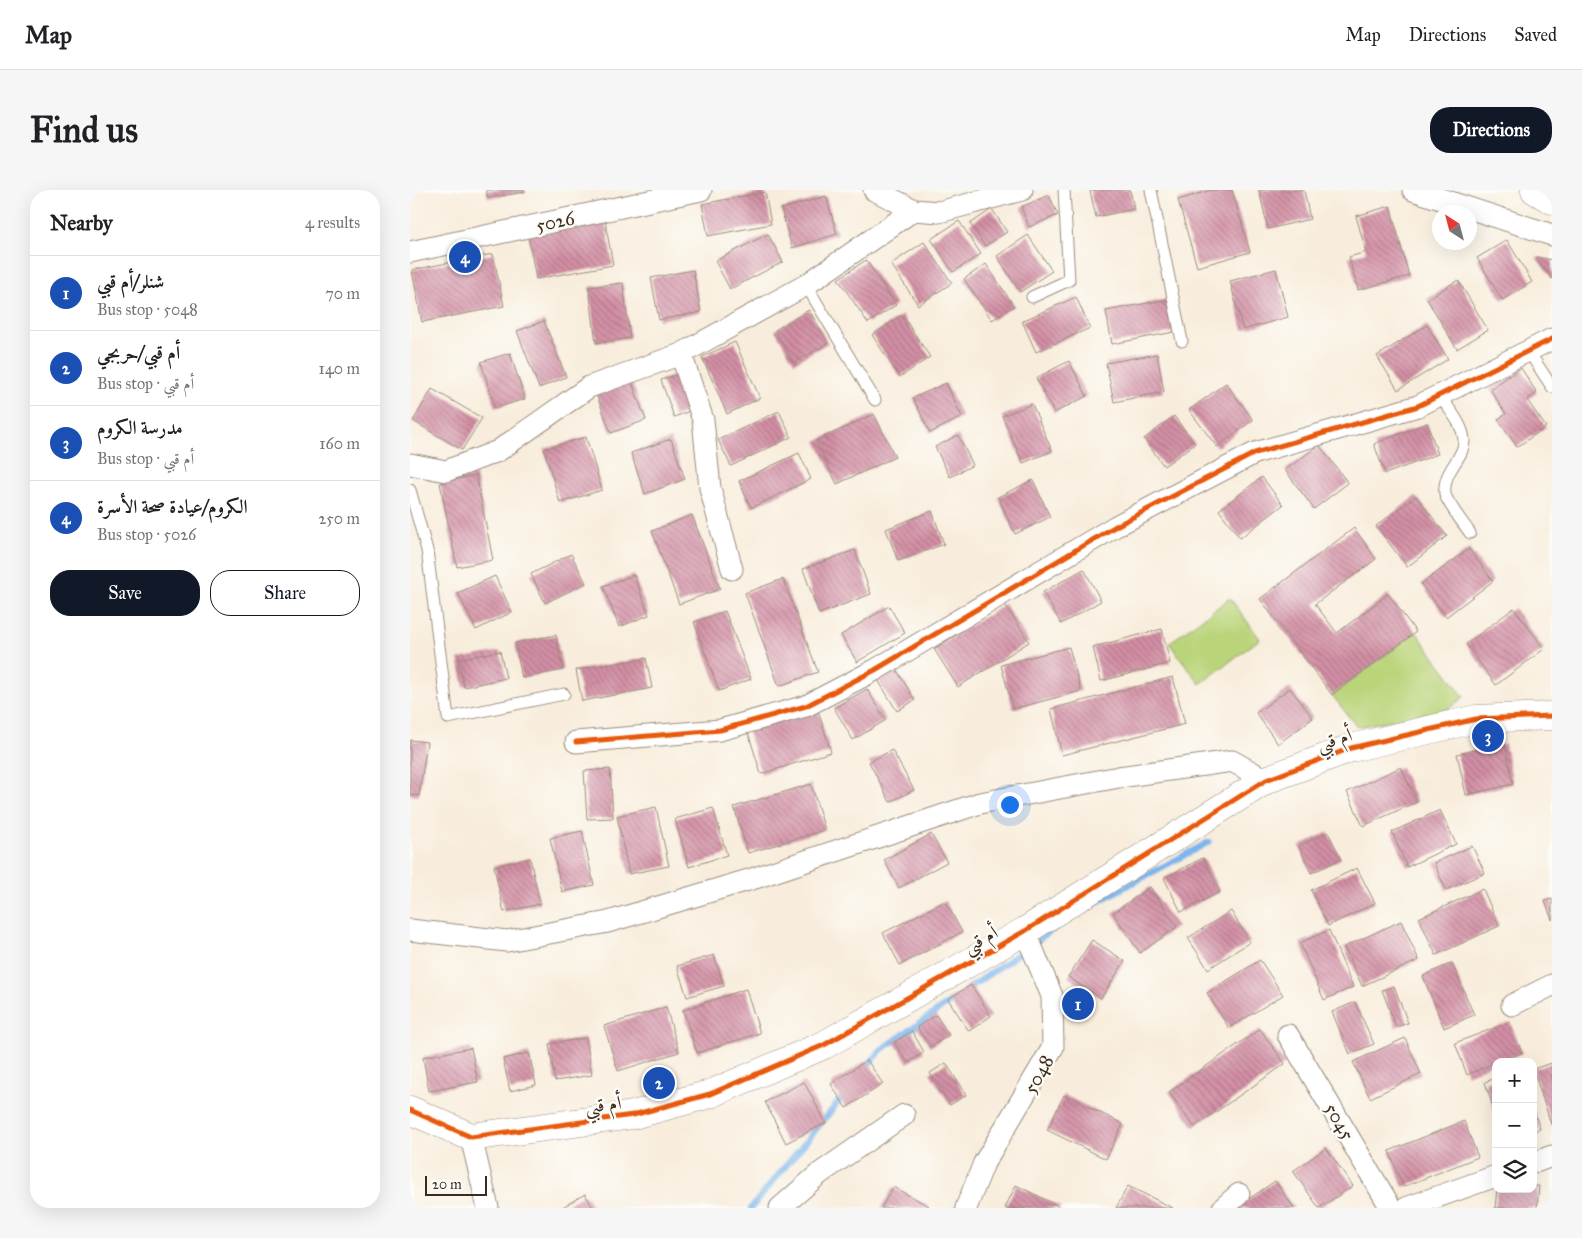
<!DOCTYPE html>
<meta charset="utf-8">
<style>
body{margin:0;font-family:"IM FELL Great Primer",Amiri,serif;background:#f6f6f6;color:#202124}
.controls{position:absolute;right:15px;bottom:15px;display:grid;overflow:hidden;border-radius:10px;box-shadow:0 5px 20px #0002}
.controls button{width:45px;height:45px;display:grid;place-items:center;padding:0;border:0;border-bottom:1px solid #e0e0e0;background:#fff;color:#202124;font:25px sans-serif}
.compass{position:absolute;left:1022px;top:15px;width:45px;height:45px;border-radius:50%;background:#fff;box-shadow:0 5px 20px #0002;rotate:324deg}
.scale{position:absolute;left:15px;bottom:12px;width:62px;box-sizing:border-box;padding-left:5px;border:2px solid #3b2a1e;border-top:0;font-size:14px;line-height:18px;white-space:nowrap;color:#3b2a1e;-webkit-text-stroke:4px #fdfcf7;paint-order:stroke}
.you{position:absolute;left:599px;top:614px;width:18px;height:18px;margin:-12px;border:4px solid #fff;border-radius:50%;background:#1a73e8;box-shadow:0 0 0 8px #1a73e833}
.badge{display:grid;place-items:center;width:32px;height:32px;border-radius:50%;background:#111827;color:#fff;font-size:16px;font-weight:700}
.pin{position:absolute;translate:-50% -50%;border:2px solid #fff;box-shadow:0 1px 5px #0006}
.list{margin:0;padding:0;list-style:none}
h2{display:flex;justify-content:space-between;align-items:center;height:65px;margin:0;padding:0 20px;font-size:21px}
h2 small{font-size:16px;font-weight:400;color:#757577}
.list li{display:grid;grid-template-columns:32px 1fr auto;gap:15px;align-items:center;box-sizing:border-box;height:75px;padding:0 20px;border-top:1px solid #e0e0e0}
.list b{display:block;font-size:19px;white-space:nowrap}
.list p{margin:0;font-size:16px;white-space:nowrap;color:#757577}
.list em{font-size:16px;font-style:normal;color:#757577}
.actions{display:flex;gap:10px;padding:15px 20px}
.actions a{flex:1;padding:11px 0;border:1px solid #111827;border-radius:20px;text-align:center;font-size:18px;color:#111827}
.actions .main{background:#111827;color:#fff}
.icon{flex:none;width:28px;height:28px;fill:none;stroke:currentColor;stroke-width:2;stroke-linecap:round;stroke-linejoin:round}
.map{position:relative;flex:none;width:1142px;height:1018px;overflow:hidden;border-radius:20px}
header{display:flex;align-items:center;gap:30px;box-sizing:border-box;height:70px;padding:0 25px;background:#fff;border-bottom:1px solid #e0e0e0}
header strong{font-size:24px}
nav{display:flex;gap:28px;margin-inline-start:auto;font-size:18px}
.intro{display:flex;align-items:center;justify-content:space-between;box-sizing:border-box;height:120px;padding:0 30px}
h1{margin:0;font-size:35px}
.button{padding:12px 22px;border-radius:20px;background:#111827;color:#fff;font-size:18px;font-weight:700}
main{display:flex;gap:30px;padding:0 30px}
aside{flex:1;background:#fff;border-radius:20px;box-shadow:0 5px 20px #0002}
.map>svg:first-child{display:block}
</style>
<header>
<strong>Map</strong>
<nav><a>Map</a><a>Directions</a><a>Saved</a></nav>
</header>
<div class="intro"><h1>Find us</h1><a class="button">Directions</a></div>
<main>
<aside>
<h2>Nearby<small>4 results</small></h2>
<ul class="list">
<li><span class="badge" style="background:#1a4fb4">1</span><div><b>شنلر/أم قبي</b><p>Bus stop · 5048</p></div><em>70 m</em></li>
<li><span class="badge" style="background:#1a4fb4">2</span><div><b>أم قبي/حربجي</b><p>Bus stop · أم قبي</p></div><em>140 m</em></li>
<li><span class="badge" style="background:#1a4fb4">3</span><div><b>مدرسة الكروم</b><p>Bus stop · أم قبي</p></div><em>160 m</em></li>
<li><span class="badge" style="background:#1a4fb4">4</span><div><b>الكروم/عيادة صحة الأسرة</b><p>Bus stop · 5026</p></div><em>250 m</em></li>
</ul>
<div class="actions"><a class="main">Save</a><a>Share</a></div>
</aside>
<div class="map">
<svg width="1142" height="1018" viewBox="0 0 1142 1018">
<defs>
<pattern id="building-back-hatch" width="6" height="6" patternUnits="userSpaceOnUse" patternTransform="scale(1.25)"><rect width="6" height="6" fill="#d38fa5"/><path d="M-1 5l2 2M0 0l6 6M5-1l2 2" fill="none" stroke="#ac7586"/></pattern>
</defs>
<rect width="100%" height="100%" fill="#fdfcf7"/>
<filter id="ink" filterUnits="userSpaceOnUse"><feTurbulence type="fractalNoise" baseFrequency=".02" numOctaves="2"/><feDisplacementMap in="SourceGraphic" scale="10" xChannelSelector="R" yChannelSelector="G"/><feConvolveMatrix kernelMatrix="1 2 1 2 8 2 1 2 1" color-interpolation-filters="sRGB"/></filter>
<filter id="wash" filterUnits="userSpaceOnUse"><feTurbulence type="fractalNoise" baseFrequency=".0096" numOctaves="4" result="noise"/><feDisplacementMap in="SourceGraphic" scale="20" xChannelSelector="R" yChannelSelector="G"/><feGaussianBlur stdDeviation="1.12" result="paint"/><feColorMatrix in="noise" values="0 0 0 0 0 0 0 0 0 0 0 0 0 0 0 0 0 1.4 0 .05"/><feComposite in="paint" operator="in"/></filter>
<g filter="url(#wash)">
<rect width="100%" height="100%" fill="#f8eddc"/>
<!-- park -->
<path fill="#bad479" stroke="#7a7f4c" d="M 820,408 L 850,449 L 790,494 L 759,453 Z
M 1006,442 L 1054,507 L 1038,519 L 947,537 L 922,505 Z"/>
<g fill="none" stroke-linecap="round" stroke-linejoin="round">
<!-- stream -->
<path stroke="#7cb5ec" stroke-width="6" d="M 674,719 L 799,652
M 555,801 L 651,734
M 455,879 L 471,860 L 547,807
M 341,1018 L 436,903"/>
</g>
<g id="blocks">
<!-- building -->
<path fill="url(#building-back-hatch)" d="M 76,0 L 115,0 L 115,2 L 78,8 Z
M 686,0 L 720,0 L 724,19 L 686,27 L 680,1 Z
M 801,0 L 822,0 L 840,62 L 787,77 L 768,10 Z
M 849,0 L 894,0 L 900,29 L 858,39 Z
M 355,2 L 361,34 L 298,46 L 292,14 Z
M 639,5 L 648,25 L 619,37 L 611,17 Z
M 416,6 L 427,44 L 382,58 L 371,19 Z
M 980,16 L 999,86 L 948,100 L 939,67 L 956,62 L 946,26 Z
M 582,19 L 597,42 L 575,56 L 560,34 Z
M 195,31 L 203,75 L 126,89 L 118,45 Z
M 549,31 L 571,64 L 543,82 L 521,49 Z
M 358,44 L 373,72 L 320,99 L 305,71 Z
M 618,45 L 642,81 L 610,102 L 587,66 Z
M 1097,50 L 1122,92 L 1092,110 L 1067,68 Z
M 514,52 L 542,93 L 508,115 L 481,74 Z
M 83,64 L 94,116 L 12,132 L 2,80 Z
M 1126,67 L 1142,70 L 1142,89 Z
M 456,70 L 486,115 L 458,133 L 428,89 Z
M 576,74 L 604,116 L 582,130 L 554,89 Z
M 866,79 L 878,127 L 833,140 L 820,91 Z
M 283,80 L 291,122 L 249,130 L 241,88 Z
M 1048,90 L 1078,140 L 1047,159 L 1017,109 Z
M 213,93 L 220,148 L 186,153 L 179,97 Z
M 666,107 L 680,138 L 626,162 L 612,131 Z
M 758,109 L 764,142 L 702,154 L 696,121 Z
M 399,120 L 418,153 L 384,173 L 365,140 Z
M 492,125 L 520,167 L 490,187 L 462,145 Z
M 134,131 L 156,187 L 129,198 L 107,141 Z
M 1017,135 L 1038,169 L 988,200 L 967,166 Z
M 325,152 L 350,208 L 317,224 L 292,167 Z
M 100,163 L 115,209 L 85,218 L 71,172 Z
M 747,164 L 754,202 L 704,212 L 696,173 Z
M 659,171 L 677,206 L 644,223 L 626,188 Z
M 1111,178 L 1127,203 L 1117,210 L 1136,237 L 1107,257 L 1088,229 L 1096,224 L 1080,199 Z
M 271,183 L 285,219 L 264,227 L 251,190 Z
M 221,190 L 236,230 L 201,243 L 186,203 Z
M 536,193 L 552,227 L 520,243 L 503,208 Z
M 816,193 L 843,230 L 807,257 L 779,220 Z
M 22,199 L 72,228 L 52,260 L 3,231 Z
M 622,214 L 642,261 L 613,273 L 592,226 Z
M 369,221 L 381,247 L 321,276 L 308,250 Z
M 464,224 L 485,267 L 427,294 L 406,251 Z
M 764,226 L 785,254 L 754,276 L 734,249 Z
M 1017,233 L 1028,264 L 975,284 L 964,254 Z
M 548,245 L 563,275 L 540,287 L 525,257 Z
M 176,247 L 192,300 L 150,313 L 134,259 Z
M 261,249 L 275,289 L 235,304 L 221,263 Z
M 909,255 L 938,293 L 904,319 L 875,280 Z
M 389,263 L 401,289 L 341,318 L 329,291 Z
M 66,285 L 83,370 L 47,377 L 30,293 Z
M 852,287 L 873,315 L 830,348 L 809,320 Z
M 623,290 L 640,327 L 605,344 L 588,307 Z
M 1006,306 L 1037,346 L 997,377 L 966,336 Z
M 522,321 L 534,354 L 488,371 L 476,339 Z
M 282,325 L 310,399 L 269,414 L 242,341 Z
M 944,338 L 966,369 L 905,414 L 927,443 L 978,404 L 1006,442 L 922,505 L 850,409 Z
M 1059,359 L 1083,391 L 1036,427 L 1011,394 Z
M 445,360 L 461,404 L 409,424 L 393,379 Z
M 161,364 L 176,393 L 135,413 L 121,384 Z
M 674,379 L 691,411 L 651,434 L 633,402 Z
M 224,385 L 239,425 L 209,437 L 193,396 Z
M 85,386 L 102,422 L 66,440 L 48,403 Z
M 373,389 L 408,482 L 369,496 L 335,403 Z
M 595,414 L 619,452 L 548,497 L 524,459 Z
M 479,416 L 495,443 L 447,472 L 431,445 Z
M 1104,418 L 1134,459 L 1086,495 L 1056,454 Z
M 315,421 L 341,489 L 309,501 L 284,432 Z
M 752,439 L 760,473 L 691,491 L 683,457 Z
M 146,445 L 153,480 L 112,488 L 105,453 Z
M 659,457 L 671,501 L 603,519 L 591,475 Z
M 90,461 L 96,488 L 54,497 L 48,469 Z
M 236,468 L 242,498 L 172,511 L 166,480 Z
M 486,479 L 505,510 L 487,521 L 468,490 Z
M 763,487 L 775,534 L 652,565 L 641,519 Z
M 880,498 L 903,528 L 868,554 L 846,523 Z
M 457,499 L 476,530 L 443,550 L 424,518 Z
M 407,517 L 421,562 L 351,584 L 337,539 Z
M 0,550 L 17,552 L 9,606 L 0,605 Z
M 1095,554 L 1103,594 L 1056,605 L 1047,564 Z
M 482,560 L 504,600 L 480,612 L 459,572 Z
M 991,577 L 1007,612 L 953,636 L 937,602 Z
M 200,579 L 203,628 L 177,629 L 174,581 Z
M 401,594 L 415,640 L 338,663 L 324,617 Z
M 246,617 L 259,676 L 219,684 L 207,626 Z
M 303,618 L 317,665 L 279,677 L 265,629 Z
M 1030,620 L 1046,654 L 997,677 L 982,642 Z
M 172,641 L 184,695 L 152,702 L 140,648 Z
M 918,642 L 931,669 L 901,683 L 889,656 Z
M 521,644 L 537,672 L 489,698 L 474,670 Z
M 1062,656 L 1075,683 L 1036,700 L 1024,673 Z
M 120,668 L 130,714 L 94,722 L 84,676 Z
M 793,668 L 810,702 L 771,722 L 754,688 Z
M 947,678 L 965,713 L 918,736 L 901,700 Z
M 740,697 L 767,737 L 730,763 L 703,723 Z
M 1073,699 L 1089,736 L 1026,765 L 1009,728 Z
M 1142,709 L 1142,730 L 1135,711 Z
M 535,711 L 552,742 L 490,775 L 473,743 Z
M 821,721 L 840,752 L 798,779 L 778,748 Z
M 991,731 L 1009,770 L 952,796 L 934,757 Z
M 919,740 L 943,797 L 914,810 L 890,753 Z
M 682,750 L 715,771 L 691,808 L 658,787 Z
M 304,765 L 314,796 L 277,807 L 267,776 Z
M 850,770 L 873,805 L 819,838 L 797,803 Z
M 1042,773 L 1064,825 L 1034,838 L 1013,786 Z
M 561,795 L 581,826 L 559,841 L 538,809 Z
M 984,796 L 998,833 L 986,837 L 972,800 Z
M 336,799 L 350,843 L 287,863 L 273,820 Z
M 945,812 L 964,854 L 940,864 L 922,822 Z
M 256,817 L 269,862 L 208,881 L 194,836 Z
M 526,825 L 539,845 L 520,857 L 507,837 Z
M 1100,832 L 1112,863 L 1086,872 L 1057,885 L 1045,853 Z
M 850,839 L 875,874 L 784,937 L 759,902 Z
M 502,841 L 514,862 L 498,873 L 484,852 Z
M 176,848 L 182,885 L 145,891 L 139,854 Z
M 995,848 L 1011,884 L 960,908 L 943,872 Z
M 61,858 L 68,892 L 19,901 L 13,867 Z
M 119,863 L 126,895 L 100,901 L 93,869 Z
M 457,870 L 473,894 L 436,918 L 421,894 Z
M 536,873 L 556,905 L 540,915 L 520,883 Z
M 1142,873 L 1142,937 L 1123,879 Z
M 1086,888 L 1086,923 L 1085,923 L 1075,892 Z
M 394,892 L 416,933 L 376,953 L 355,912 Z
M 654,905 L 713,934 L 696,969 L 637,940 Z
M 1123,918 L 1130,939 L 1123,941 Z
M 1054,931 L 1068,967 L 993,997 L 979,961 Z
M 916,958 L 943,996 L 909,1018 L 883,981 Z
M 865,991 L 884,1018 L 826,1018 Z
M 606,995 L 652,1018 L 595,1018 Z
M 718,996 L 763,1018 L 706,1018 Z
M 1123,996 L 1129,996 L 1127,1018 L 1085,1018 L 1087,999 L 1123,999 Z
M 483,997 L 519,1016 L 518,1018 L 471,1018 Z
M 175,1004 L 183,1018 L 151,1018 Z"/>
</g>
</g>
<g filter="url(#ink)">
<use href="#blocks" fill-opacity="0" stroke="#9a8c7d" stroke-width="1"/>
<g fill="none" stroke-linecap="round" stroke-linejoin="round">
<defs>
<path id="lane" d="M 741,0 L 772,151
M 396,95 L 465,210
M 622,107 L 659,90 L 654,0
M 1119,162 L 1142,197
M 1030,206 C 1038,218 1053,234 1054,250 C 1055,268 1032,280 1035,304 C 1037,313 1054,334 1060,343
M 0,300 L 17,360 L 38,528 L 154,504"/>
<path id="street" d="M 464,0 L 504,20 L 529,22 L 612,0
M 1003,0 L 1142,45
M 0,62 L 291,0
M 271,164 L 293,230 L 300,298 L 322,379
M 0,274 L 36,281 L 88,261 L 179,197 L 271,164 L 396,95 L 504,20
M 166,552 L 310,540 L 396,516 L 465,480 L 706,336 L 845,263 L 1008,216 L 1142,149
M 0,740 L 97,751 L 198,732 L 345,688 L 570,613 L 709,587 L 822,571 L 856,590
M 1102,815 L 1142,795
M 878,845 L 981,1018
M 61,947 L 78,1018
M 1123,973 L 1142,966
M 370,1018 L 409,984 L 494,925
M 556,1018 L 574,973 L 643,857 L 642,806 L 615,741
M 813,1018 L 829,1004
M 996,1018 L 1086,986"/>
<path id="secondary" d="M 1125,0 L 1142,10
M 0,920 L 61,947 L 223,925 L 300,904 L 414,855 L 615,741 L 856,590 L 941,558 L 1066,529 L 1142,526"/>
</defs>
<!-- lane casing -->
<use href="#lane" stroke="#9a8c7d" stroke-width="13"/>
<!-- street casing -->
<use href="#street" stroke="#9a8c7d" stroke-width="23"/>
<!-- secondary casing -->
<use href="#secondary" stroke="#9a8c7d" stroke-width="29"/>
<!-- lane -->
<use href="#lane" stroke="#fff" stroke-width="11"/>
<!-- street -->
<use href="#street" stroke="#fff" stroke-width="21"/>
<!-- secondary -->
<use href="#secondary" stroke="#fff" stroke-width="28"/>
<defs>
<path id="cycleway" d="M 166,552 L 310,540 L 396,516 L 465,480 L 706,336 L 845,263 L 1008,216 L 1142,149
M 0,920 L 61,947 L 223,925 L 300,904 L 414,855 L 615,741 L 856,590 L 941,558 L 1066,529 L 1142,526"/>
</defs>
<!-- cycleway casing -->
<use href="#cycleway" stroke="#fdfcf7" stroke-width="8"/>
<!-- cycleway -->
<use href="#cycleway" stroke="#e8590c" stroke-width="5"/>
</g>
</g>
<g text-anchor="middle" stroke-width="5" stroke-linejoin="round" paint-order="stroke">
<!-- street labels -->
<g font-size="19" fill="#3b2a1e" stroke="#fdfcf7">
<text transform="translate(145 31) rotate(-12)" y="7">5026</text>
<text transform="translate(924 549) rotate(-19)" y="7">أم قبي</text>
<text transform="translate(570 749) rotate(-30)" y="7">أم قبي</text>
<text transform="translate(628 884) rotate(-61)" y="7">5048</text>
<text transform="translate(193 914) rotate(-8)" y="7">أم قبي</text>
<text transform="translate(930 931) rotate(59)" y="7">5045</text>
</g>
</g>
</svg>
<div class="controls">
<button>+</button>
<button>−</button>
<button><svg class="icon" aria-label="layers" viewBox="0 0 24 24"><path d="M12 4l9 5-9 5-9-5zM3 14l9 5 9-5"/></svg></button>
</div>
<svg class="compass" viewBox="-18 -18 36 36"><path d="M0-13l5 13h-10z" fill="#e53935"/><path d="M0 13l5-13h-10z" fill="#757577"/></svg>
<div class="scale">20 m</div>
<div class="you"></div>
<div class="pin badge" style="left:668px;top:814px;background:#1a4fb4">1</div>
<div class="pin badge" style="left:249px;top:893px;background:#1a4fb4">2</div>
<div class="pin badge" style="left:1078px;top:546px;background:#1a4fb4">3</div>
<div class="pin badge" style="left:55px;top:67px;background:#1a4fb4">4</div>
</div>
</main>
